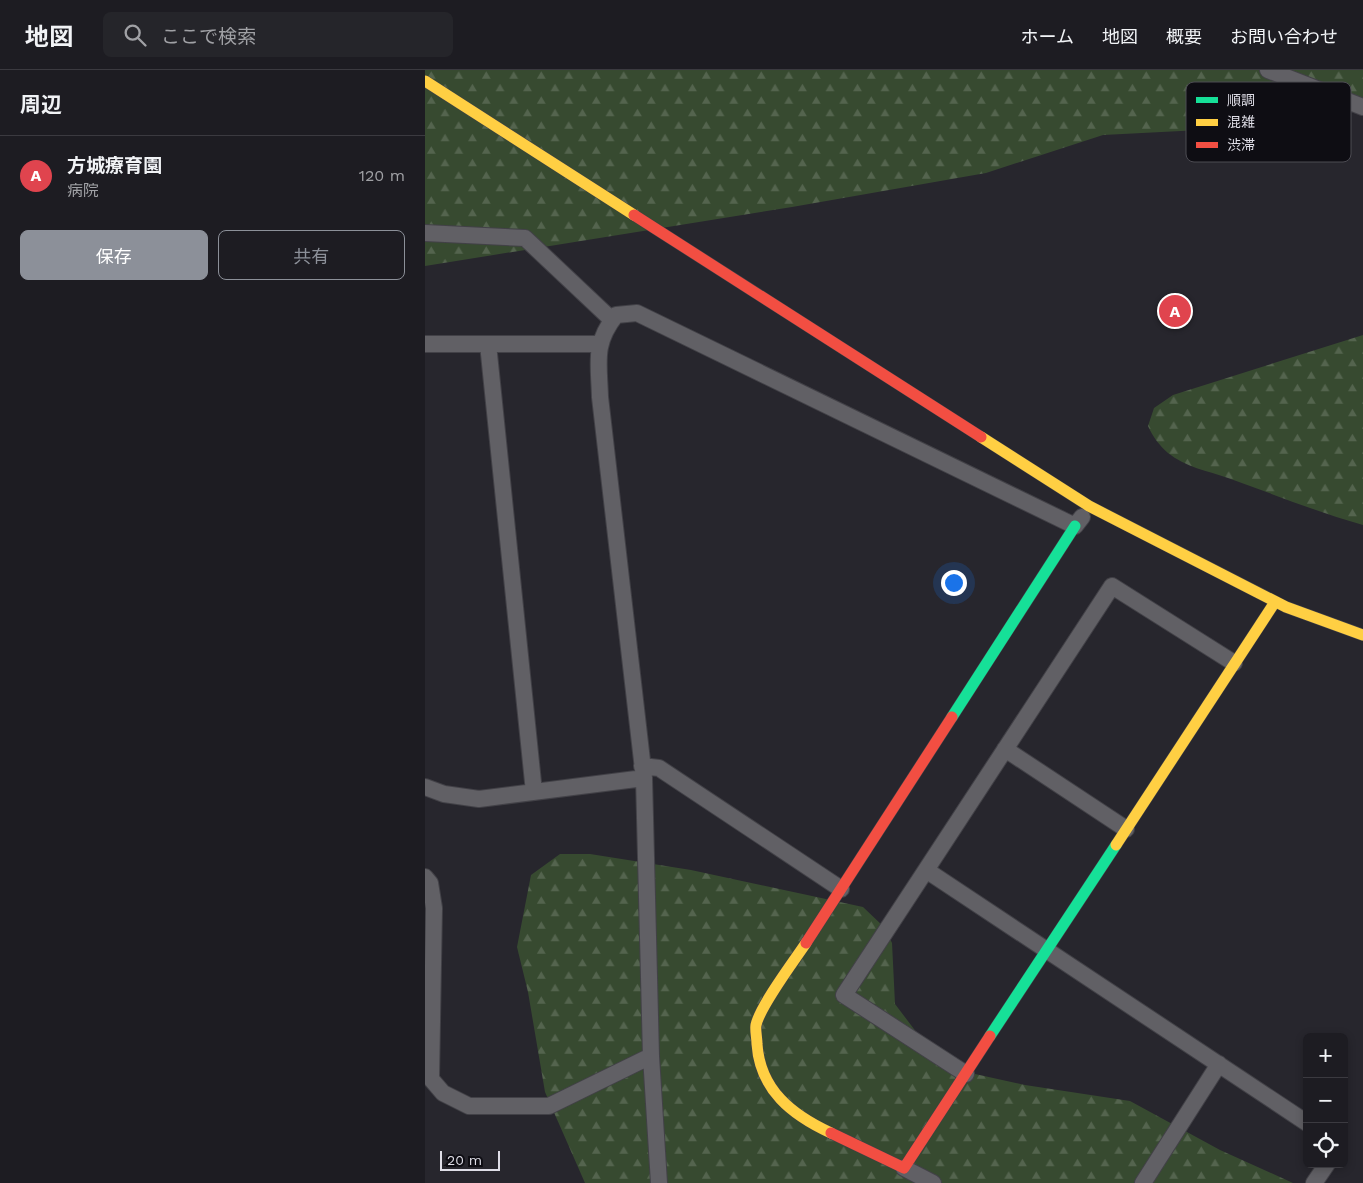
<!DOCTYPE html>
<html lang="ja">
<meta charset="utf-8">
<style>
body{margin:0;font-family:"Work Sans","Noto Sans JP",sans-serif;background:#25252a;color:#f1f3f6}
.controls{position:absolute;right:15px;bottom:15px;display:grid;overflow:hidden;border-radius:8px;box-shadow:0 2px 8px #0003}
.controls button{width:45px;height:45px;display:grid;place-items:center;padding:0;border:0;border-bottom:1px solid #3b3a40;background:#1d1c22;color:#f1f3f6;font:25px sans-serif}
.scale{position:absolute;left:15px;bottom:12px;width:60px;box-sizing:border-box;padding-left:5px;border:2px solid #dfdee7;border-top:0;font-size:14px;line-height:18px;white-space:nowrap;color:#dfdee7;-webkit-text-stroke:4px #0e0d13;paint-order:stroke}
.you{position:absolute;left:528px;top:512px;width:18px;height:18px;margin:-12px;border:4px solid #fff;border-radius:50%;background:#1a73e8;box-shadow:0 0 0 8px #1a73e833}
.badge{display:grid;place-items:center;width:32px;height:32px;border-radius:50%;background:#8c9099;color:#fff;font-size:16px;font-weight:700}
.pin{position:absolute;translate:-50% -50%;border:2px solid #fff;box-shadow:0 1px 5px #0006}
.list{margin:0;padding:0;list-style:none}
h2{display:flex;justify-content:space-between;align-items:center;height:65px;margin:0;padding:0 20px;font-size:21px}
h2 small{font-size:16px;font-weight:400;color:#a0a1a5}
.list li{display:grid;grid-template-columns:32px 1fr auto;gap:15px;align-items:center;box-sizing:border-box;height:80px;padding:0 20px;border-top:1px solid #3b3a40}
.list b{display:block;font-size:19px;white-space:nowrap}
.list p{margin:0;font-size:16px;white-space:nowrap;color:#a0a1a5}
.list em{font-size:16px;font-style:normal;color:#a0a1a5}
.actions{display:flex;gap:10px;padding:15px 20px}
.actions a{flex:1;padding:11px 0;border:1px solid #8c9099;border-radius:8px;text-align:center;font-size:18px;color:#8c9099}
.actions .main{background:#8c9099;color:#fff}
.icon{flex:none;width:28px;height:28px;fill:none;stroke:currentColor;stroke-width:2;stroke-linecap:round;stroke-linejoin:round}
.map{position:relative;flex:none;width:938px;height:1113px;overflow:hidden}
header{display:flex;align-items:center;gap:30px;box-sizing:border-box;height:70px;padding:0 25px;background:#1d1c22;border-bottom:1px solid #3b3a40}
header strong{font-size:24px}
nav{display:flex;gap:28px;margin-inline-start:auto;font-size:18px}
.search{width:350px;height:45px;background:#25252a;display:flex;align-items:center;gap:12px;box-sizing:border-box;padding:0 18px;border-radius:8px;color:#a0a1a5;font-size:19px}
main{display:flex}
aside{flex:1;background:#1d1c22}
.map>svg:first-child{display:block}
</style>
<header>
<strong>地図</strong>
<div class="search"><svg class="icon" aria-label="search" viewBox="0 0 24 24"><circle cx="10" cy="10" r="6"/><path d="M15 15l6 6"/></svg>ここで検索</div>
<nav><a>ホーム</a><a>地図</a><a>概要</a><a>お問い合わせ</a></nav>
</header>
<main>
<aside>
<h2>周辺<small></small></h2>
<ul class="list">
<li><span class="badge" style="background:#e0444e">A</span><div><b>方城療育園</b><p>病院</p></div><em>120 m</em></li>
</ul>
<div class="actions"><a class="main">保存</a><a>共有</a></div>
</aside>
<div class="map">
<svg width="938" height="1113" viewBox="0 0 938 1113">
<defs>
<pattern id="forest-firs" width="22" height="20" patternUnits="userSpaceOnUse" patternTransform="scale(1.25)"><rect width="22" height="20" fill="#374a30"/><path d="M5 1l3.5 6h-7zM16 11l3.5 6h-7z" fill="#54644e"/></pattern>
</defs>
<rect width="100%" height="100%" fill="#27262d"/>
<!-- forest -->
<path fill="url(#forest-firs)" d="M 0,0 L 938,0 L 938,37 L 814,58 L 678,65 L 561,103 L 367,137 L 0,196 Z
M 938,265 L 938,455 C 892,442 848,424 803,408 C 783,401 760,397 743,383 C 734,375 728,367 723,356 L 729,338 L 748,325 Z
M 135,784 L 165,784 L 266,800 L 438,837 L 459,857 L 467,873 L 470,934 L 495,967 L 532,1000 L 600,1015 L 705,1031 L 795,1080 L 868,1113 L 160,1113 L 120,1022 L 103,922 L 92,877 L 106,805 Z"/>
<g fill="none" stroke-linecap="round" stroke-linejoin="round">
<defs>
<path id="street" d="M 843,0 L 938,37
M 0,163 L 100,168 L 187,250
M 0,274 L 174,274
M 63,274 L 109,722
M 580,679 L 701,759
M 217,696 L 234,698 L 416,819
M 0,717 L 19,724 L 54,729 L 219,708
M 501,800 L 687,516 L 809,593
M 0,807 L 5,813 L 9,838 L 6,1009 L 18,1023 L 44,1036 L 124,1036 L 226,986
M 541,1004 L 419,925 L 501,800 L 882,1053
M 479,1098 L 508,1113
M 234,1113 L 226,986 L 219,708 L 175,327 C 174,292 168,274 191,245 L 212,243 L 650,456 L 657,447
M 718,1113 L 794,994
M 889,1113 L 902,1094"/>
<path id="fast" d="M 527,647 L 650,456
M 565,966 L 691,775"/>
<path id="slow" d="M 0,11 L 209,145
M 556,367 L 664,436 L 861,537 L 938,565
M 691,775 L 850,532
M 381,873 C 369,891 335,936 331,955 C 330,960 332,968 332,974 C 335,1020 367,1045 406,1063"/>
<path id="jam" d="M 209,145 L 556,367
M 381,873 L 527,647
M 406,1063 L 479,1098 L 565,966"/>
</defs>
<!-- street casing -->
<use href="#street" stroke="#424147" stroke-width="18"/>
<!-- fast casing -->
<use href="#fast" stroke="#424147" stroke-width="12"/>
<!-- slow casing -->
<use href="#slow" stroke="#424147" stroke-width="12"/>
<!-- jam casing -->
<use href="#jam" stroke="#424147" stroke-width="12"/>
<!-- street -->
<use href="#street" stroke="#616065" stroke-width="16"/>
<!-- fast -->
<use href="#fast" stroke="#16e098" stroke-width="11"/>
<!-- slow -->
<use href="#slow" stroke="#ffcf43" stroke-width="11"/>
<!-- jam -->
<use href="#jam" stroke="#f24e42" stroke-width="11"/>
</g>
<!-- legend -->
<rect x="761" y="12" width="165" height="80" rx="8" fill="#0e0d13" stroke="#4d4c53" stroke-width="1"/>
<rect x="771" y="27" width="22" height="6" fill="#16e098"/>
<rect x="771" y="49" width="22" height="7" fill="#ffcf43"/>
<rect x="771" y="72" width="22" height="6" fill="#f24e42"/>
<g font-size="14" fill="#dfdee7">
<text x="802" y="35">順調</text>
<text x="802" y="57">混雑</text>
<text x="802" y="80">渋滞</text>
</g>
</svg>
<div class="controls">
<button>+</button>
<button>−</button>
<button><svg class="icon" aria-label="locate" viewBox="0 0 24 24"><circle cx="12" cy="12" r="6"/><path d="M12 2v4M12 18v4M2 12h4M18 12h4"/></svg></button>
</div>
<div class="scale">20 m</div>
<div class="you"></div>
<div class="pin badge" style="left:750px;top:241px;background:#e0444e">A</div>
</div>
</main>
